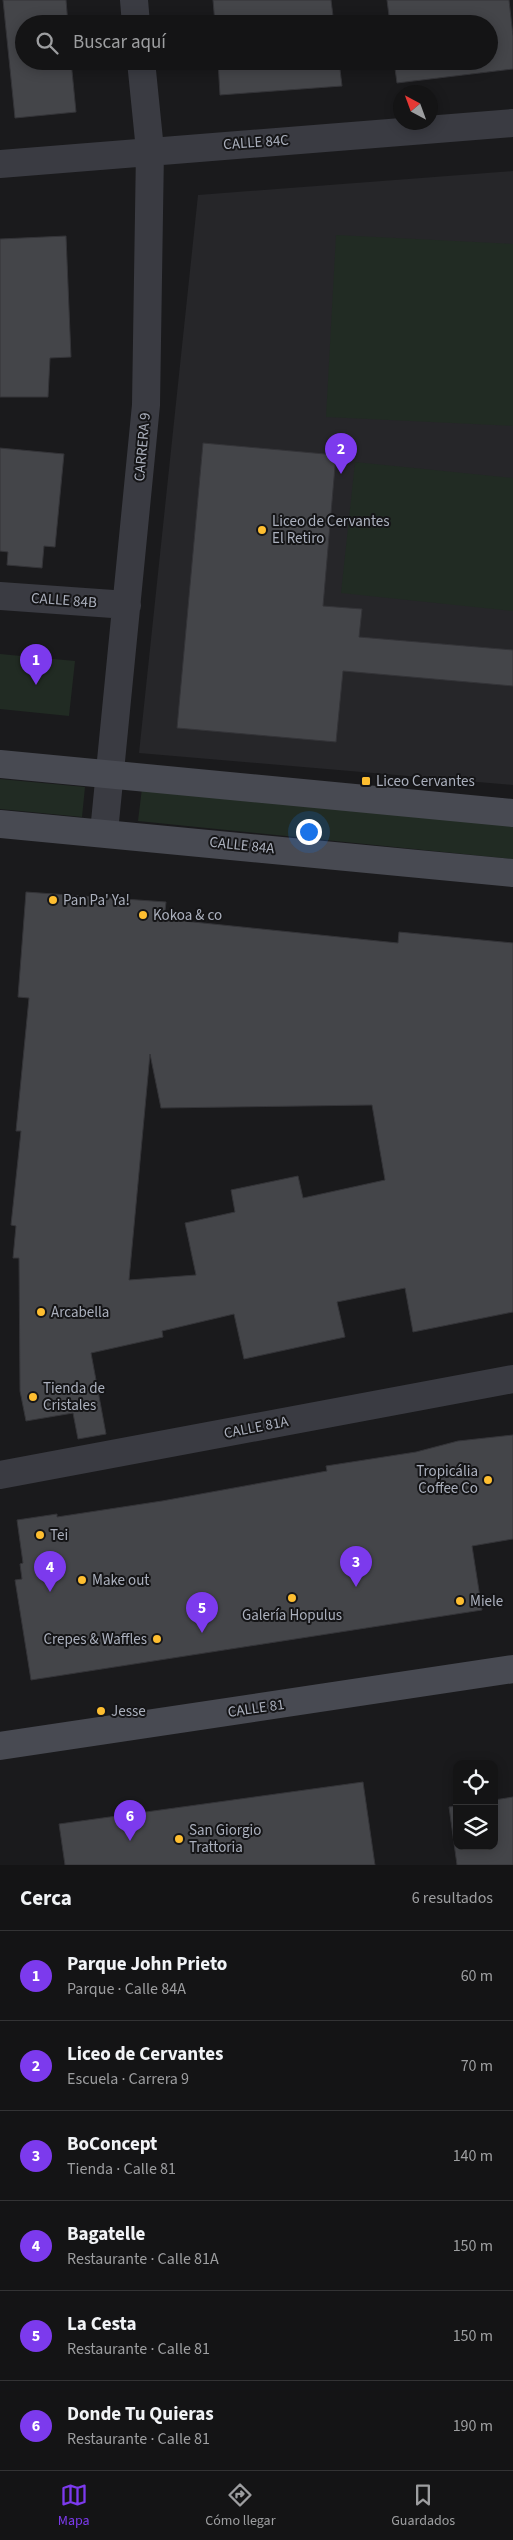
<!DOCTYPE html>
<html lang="es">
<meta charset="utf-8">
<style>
body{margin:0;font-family:"Source Sans 3",sans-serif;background:#212122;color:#f1f3f6}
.controls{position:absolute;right:15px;bottom:15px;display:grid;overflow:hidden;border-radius:10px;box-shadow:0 2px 12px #0003}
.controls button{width:45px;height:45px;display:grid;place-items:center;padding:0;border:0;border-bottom:1px solid #333334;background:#141415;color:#f1f3f6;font:25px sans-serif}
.compass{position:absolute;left:393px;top:85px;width:45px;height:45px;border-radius:50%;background:#141415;box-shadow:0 2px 12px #0003;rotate:319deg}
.you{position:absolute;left:308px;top:831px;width:18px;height:18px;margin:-12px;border:4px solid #fff;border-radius:50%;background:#1a73e8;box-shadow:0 0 0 8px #1a73e833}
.badge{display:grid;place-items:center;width:32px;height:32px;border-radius:50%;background:#7c3aed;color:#fff;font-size:16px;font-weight:700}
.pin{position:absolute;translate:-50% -41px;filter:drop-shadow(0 1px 2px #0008)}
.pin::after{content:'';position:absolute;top:26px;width:18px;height:15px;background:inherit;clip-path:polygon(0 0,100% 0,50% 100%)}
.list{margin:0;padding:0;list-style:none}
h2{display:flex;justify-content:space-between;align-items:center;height:65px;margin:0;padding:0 20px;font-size:21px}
h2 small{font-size:16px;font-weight:400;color:#9d9ea0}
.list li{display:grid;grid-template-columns:32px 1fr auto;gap:15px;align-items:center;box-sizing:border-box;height:90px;padding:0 20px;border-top:1px solid #333334}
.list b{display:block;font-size:19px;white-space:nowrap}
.list p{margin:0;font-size:16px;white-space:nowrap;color:#9d9ea0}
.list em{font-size:16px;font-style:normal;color:#9d9ea0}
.icon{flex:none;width:28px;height:28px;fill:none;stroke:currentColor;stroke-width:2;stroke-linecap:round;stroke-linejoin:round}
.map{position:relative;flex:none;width:513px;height:1865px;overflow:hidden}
.search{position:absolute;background:#141415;box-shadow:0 2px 12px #0003;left:15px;right:15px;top:15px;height:55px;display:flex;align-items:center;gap:12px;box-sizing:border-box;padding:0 18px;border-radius:28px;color:#9d9ea0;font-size:19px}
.sheet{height:605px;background:#141415}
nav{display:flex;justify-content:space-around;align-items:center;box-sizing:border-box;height:70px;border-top:1px solid #333334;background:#141415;font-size:14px;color:#9d9ea0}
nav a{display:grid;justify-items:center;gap:2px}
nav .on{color:#7c3aed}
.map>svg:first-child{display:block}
</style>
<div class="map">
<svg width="513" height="1865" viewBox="0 0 513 1865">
<rect width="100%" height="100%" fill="#1a1a1c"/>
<!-- built -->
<path fill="#262629" d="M 513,171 L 513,785 L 139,753 L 198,195 Z"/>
<!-- green -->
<path fill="#212b23" d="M 336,235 L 513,244 L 513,426 L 326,417 Z
M 355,462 L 513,478 L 513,611 L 341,593 Z
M 0,654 L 75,661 L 69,716 L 0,709 Z
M 0,779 L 85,787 L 82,817 L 0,809 Z
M 142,788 L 513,826 L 513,859 L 138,821 Z"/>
<!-- building -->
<path fill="#444549" stroke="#343438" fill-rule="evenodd" d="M 3,0 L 66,0 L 68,24 L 24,24 L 24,61 L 71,61 L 76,112 L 15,118 Z
M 213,0 L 331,0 L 334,24 L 215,24 Z
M 387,0 L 509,0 L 513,36 L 513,69 L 397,83 L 394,61 L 489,61 L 489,24 L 390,24 Z
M 218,61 L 339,61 L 342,86 L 220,95 Z
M 66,236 L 71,357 L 50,358 L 48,397 L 0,397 L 0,239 Z
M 203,443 L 336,455 L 323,606 L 362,609 L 359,637 L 513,650 L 513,686 L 343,671 L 336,742 L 177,728 Z
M 0,448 L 64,454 L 55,547 L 44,546 L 42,568 L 7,565 L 8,552 L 0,551 Z
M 26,892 L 166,902 L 164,919 L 398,943 L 399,932 L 513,943 L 513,1312 L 413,1332 L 405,1288 L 337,1302 L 345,1337 L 244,1359 L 234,1314 L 162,1331 L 163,1337 L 91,1353 L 106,1434 L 78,1439 L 73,1413 L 26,1421 L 20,1391 L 19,1258 L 13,1258 L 16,1226 L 11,1225 L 21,1131 L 16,1131 L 29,998 L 18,997 ZM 150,1054 L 161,1108 L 372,1105 L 385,1180 L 303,1198 L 298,1176 L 231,1190 L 235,1212 L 185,1223 L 196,1275 L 129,1280 Z
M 513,1435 L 513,1539 L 472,1546 L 482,1610 L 31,1680 L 15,1580 L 22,1579 L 20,1564 L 23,1563 L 17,1520 L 57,1514 L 57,1517 L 162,1501 L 327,1471 L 326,1466 L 416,1452 L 458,1441 Z
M 363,1782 L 375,1865 L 65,1865 L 59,1824 Z
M 513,1797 L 513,1865 L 457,1865 L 449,1807 L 457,1806 L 457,1846 L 494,1846 L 494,1800 Z"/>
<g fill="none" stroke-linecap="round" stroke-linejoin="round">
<!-- street -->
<path stroke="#3a3b42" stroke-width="28" d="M 134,0 L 136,24
M 0,164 L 513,123
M 0,596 L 127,605
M 104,832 L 146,405 L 150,150 L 141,61
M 0,1475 L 513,1379"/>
<!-- secondary -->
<path stroke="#484a52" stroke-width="28" d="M 0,764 L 513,813
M 0,824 L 513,873
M 0,1746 L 513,1669"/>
</g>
<!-- markers -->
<g fill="#febe30" stroke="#151517" stroke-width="2">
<circle cx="262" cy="530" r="5"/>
<rect x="361" y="776" width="10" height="10" rx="2.5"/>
<circle cx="53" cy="900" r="5"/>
<circle cx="143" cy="915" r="5"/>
<circle cx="41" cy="1312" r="5"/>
<circle cx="33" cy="1397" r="5"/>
<circle cx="488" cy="1480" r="5"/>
<circle cx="40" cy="1535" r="5"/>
<circle cx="82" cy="1580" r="5"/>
<circle cx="292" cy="1598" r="5"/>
<circle cx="460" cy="1601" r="5"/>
<circle cx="157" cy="1639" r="5"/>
<circle cx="101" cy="1711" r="5"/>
<circle cx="179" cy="1839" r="5"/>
</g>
<g text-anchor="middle" stroke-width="4" stroke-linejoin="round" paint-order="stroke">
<!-- street labels -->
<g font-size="15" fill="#abb0bd" stroke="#151517">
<text transform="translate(256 142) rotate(-4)" y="5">CALLE 84C</text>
<text transform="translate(142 447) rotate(-85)" y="5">CARRERA 9</text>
<text transform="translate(64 600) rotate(4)" y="5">CALLE 84B</text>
<text transform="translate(242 845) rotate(6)" y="5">CALLE 84A</text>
<text transform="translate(256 1427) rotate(-11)" y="5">CALLE 81A</text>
<text transform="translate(256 1708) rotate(-8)" y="5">CALLE 81</text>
</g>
<!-- poi labels -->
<g font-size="15" fill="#abb0bd" stroke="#151517" text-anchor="start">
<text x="272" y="526">Liceo de Cervantes<tspan x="272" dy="17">El Retiro</tspan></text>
<text x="376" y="786">Liceo Cervantes</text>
<text x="63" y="905">Pan Pa' Ya!</text>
<text x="153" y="920">Kokoa &amp; co</text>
<text x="51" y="1317">Arcabella</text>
<text x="43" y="1393">Tienda de<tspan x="43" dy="17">Cristales</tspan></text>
<text x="478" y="1476" text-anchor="end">Tropicália<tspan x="478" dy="17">Coffee Co</tspan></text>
<text x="50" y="1540">Tei</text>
<text x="92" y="1585">Make out</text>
<text x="470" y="1606">Miele</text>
<text x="292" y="1620" text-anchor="middle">Galería Hopulus</text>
<text x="147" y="1644" text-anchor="end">Crepes &amp; Waffles</text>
<text x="111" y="1716">Jesse</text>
<text x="189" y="1835">San Giorgio<tspan x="189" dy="17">Trattoria</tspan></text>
</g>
</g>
</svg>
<div class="controls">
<button><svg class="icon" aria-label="locate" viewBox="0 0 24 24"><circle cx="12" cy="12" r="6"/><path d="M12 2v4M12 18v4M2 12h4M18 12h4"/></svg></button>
<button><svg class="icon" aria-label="layers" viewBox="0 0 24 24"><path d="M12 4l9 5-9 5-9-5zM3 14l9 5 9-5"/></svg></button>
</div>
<svg class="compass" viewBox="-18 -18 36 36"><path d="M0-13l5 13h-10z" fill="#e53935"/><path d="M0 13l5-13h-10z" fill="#9d9ea0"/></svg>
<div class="you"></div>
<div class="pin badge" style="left:36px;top:685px">1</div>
<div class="pin badge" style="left:341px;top:474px">2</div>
<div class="pin badge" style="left:356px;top:1587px">3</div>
<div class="pin badge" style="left:50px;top:1592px">4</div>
<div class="pin badge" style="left:202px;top:1633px">5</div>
<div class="pin badge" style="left:130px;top:1841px">6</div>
<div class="search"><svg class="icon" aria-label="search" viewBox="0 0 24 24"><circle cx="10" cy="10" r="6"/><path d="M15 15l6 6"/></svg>Buscar aquí</div>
</div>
<section class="sheet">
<h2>Cerca<small>6 resultados</small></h2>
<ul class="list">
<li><span class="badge">1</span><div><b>Parque John Prieto</b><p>Parque · Calle 84A</p></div><em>60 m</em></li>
<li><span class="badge">2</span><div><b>Liceo de Cervantes</b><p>Escuela · Carrera 9</p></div><em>70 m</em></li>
<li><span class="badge">3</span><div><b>BoConcept</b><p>Tienda · Calle 81</p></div><em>140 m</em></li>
<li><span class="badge">4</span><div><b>Bagatelle</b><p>Restaurante · Calle 81A</p></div><em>150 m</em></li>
<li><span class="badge">5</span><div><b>La Cesta</b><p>Restaurante · Calle 81</p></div><em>150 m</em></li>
<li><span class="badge">6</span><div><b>Donde Tu Quieras</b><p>Restaurante · Calle 81</p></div><em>190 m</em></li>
</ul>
</section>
<nav>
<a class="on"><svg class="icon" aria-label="map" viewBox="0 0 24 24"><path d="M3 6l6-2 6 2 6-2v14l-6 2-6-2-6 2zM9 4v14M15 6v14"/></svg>Mapa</a>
<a><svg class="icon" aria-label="directions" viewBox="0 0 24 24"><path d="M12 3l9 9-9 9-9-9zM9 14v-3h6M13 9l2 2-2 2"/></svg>Cómo llegar</a>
<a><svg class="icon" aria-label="saved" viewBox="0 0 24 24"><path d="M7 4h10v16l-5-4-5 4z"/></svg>Guardados</a>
</nav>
